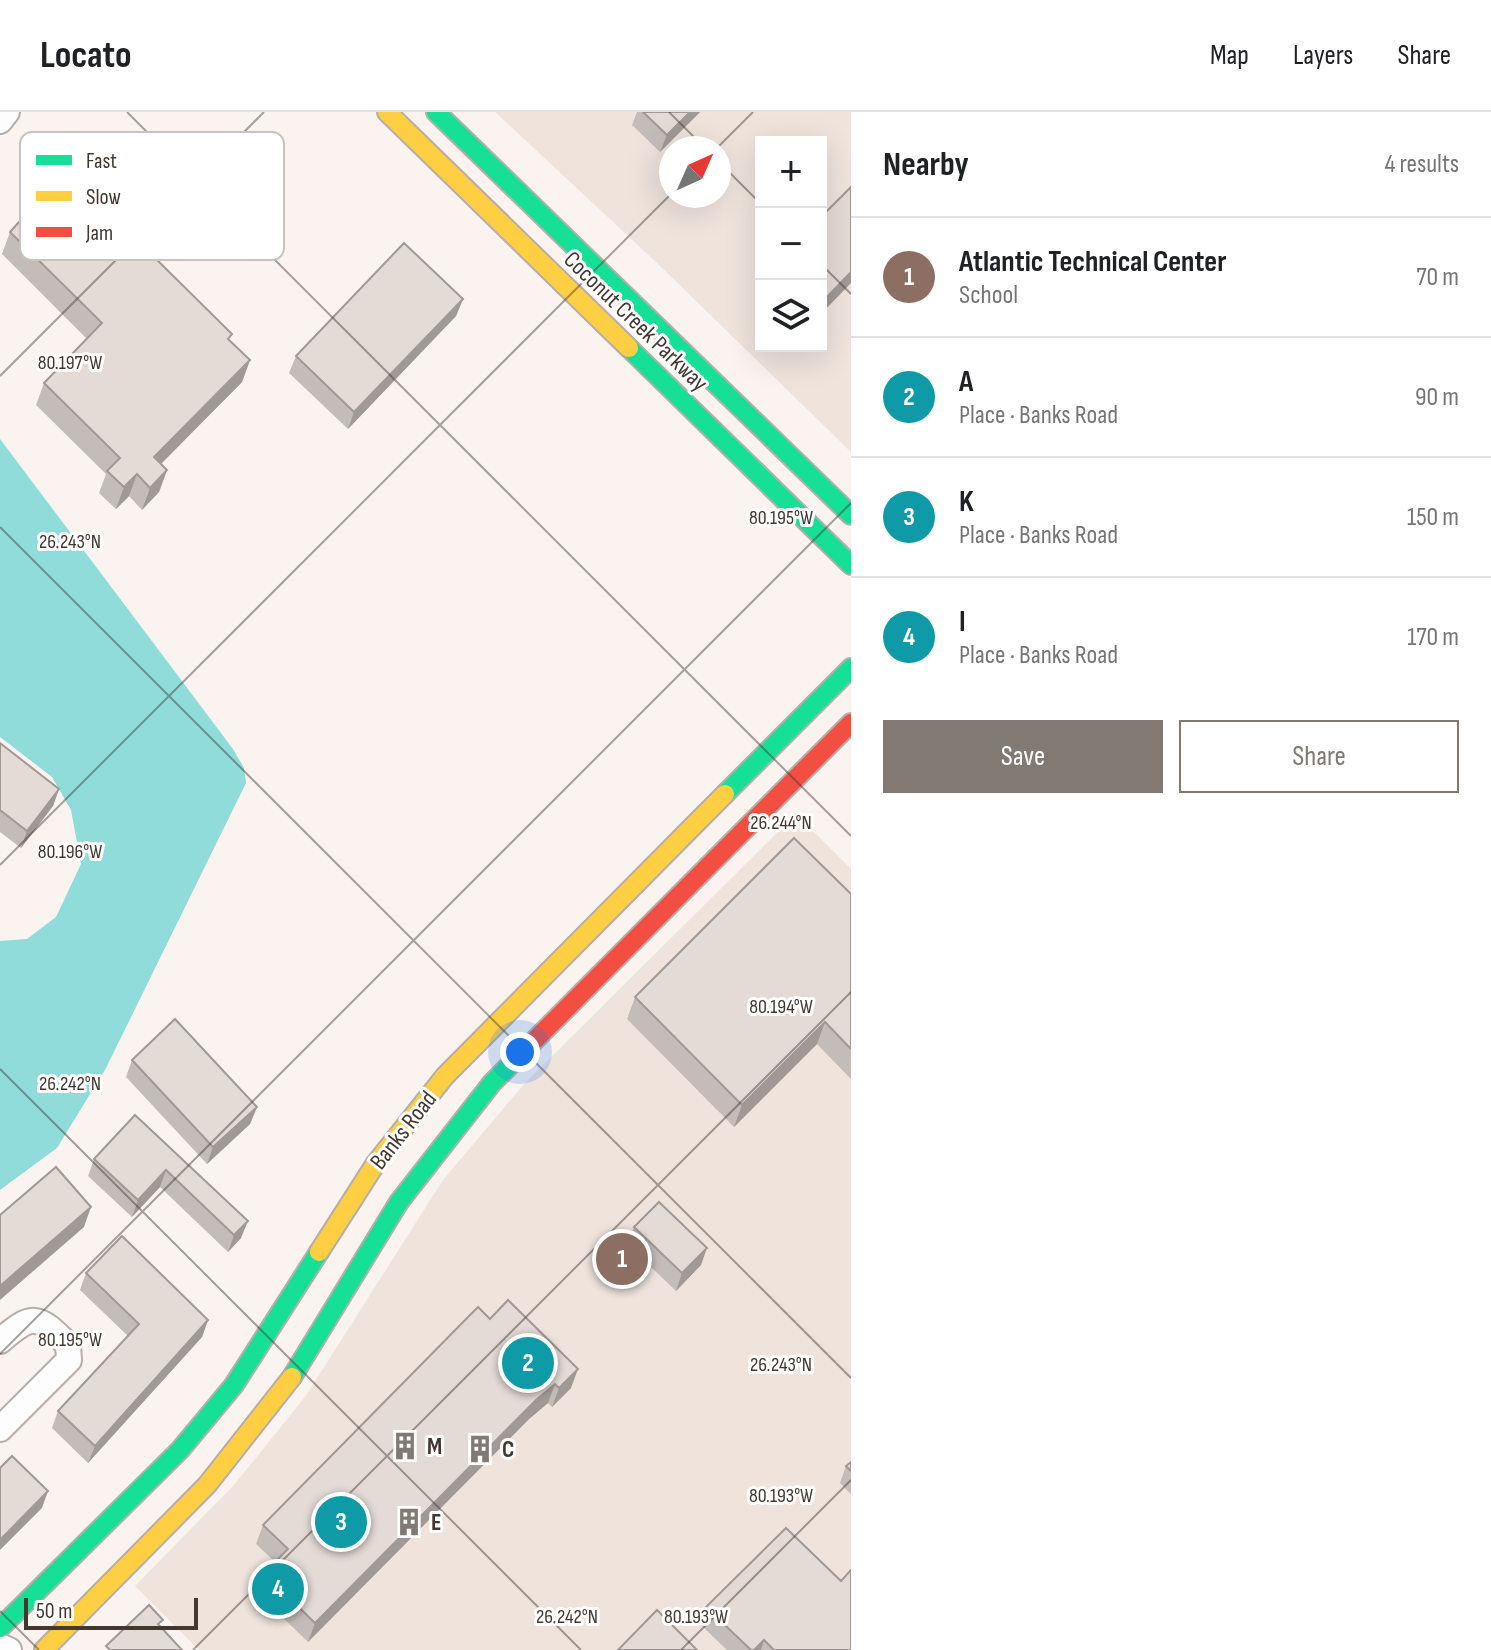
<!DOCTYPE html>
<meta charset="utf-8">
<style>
body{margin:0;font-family:"Sofia Sans Condensed",sans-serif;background:#f6f6f6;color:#202124}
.controls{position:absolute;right:24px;top:24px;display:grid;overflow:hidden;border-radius:0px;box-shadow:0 8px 32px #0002}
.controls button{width:72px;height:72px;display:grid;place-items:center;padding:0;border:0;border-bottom:2px solid #e0e0e0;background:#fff;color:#202124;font:40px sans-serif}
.compass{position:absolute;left:659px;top:24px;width:72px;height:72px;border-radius:50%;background:#fff;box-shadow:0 8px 32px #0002;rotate:45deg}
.scale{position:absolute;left:24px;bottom:20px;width:174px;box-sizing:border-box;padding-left:8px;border:4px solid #433730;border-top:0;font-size:22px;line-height:28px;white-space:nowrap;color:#433730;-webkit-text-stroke:6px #fff;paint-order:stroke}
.you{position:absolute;left:520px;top:940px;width:28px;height:28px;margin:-20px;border:6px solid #fff;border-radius:50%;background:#1a73e8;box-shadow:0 0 0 12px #1a73e833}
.badge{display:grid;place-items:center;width:52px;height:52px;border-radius:50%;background:#837973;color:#fff;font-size:26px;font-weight:700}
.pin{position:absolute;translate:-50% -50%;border:4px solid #fff;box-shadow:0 2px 8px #0006}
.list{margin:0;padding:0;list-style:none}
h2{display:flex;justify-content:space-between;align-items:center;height:104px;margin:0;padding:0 32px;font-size:34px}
h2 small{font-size:26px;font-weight:400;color:#757577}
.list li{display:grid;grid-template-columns:52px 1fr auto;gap:24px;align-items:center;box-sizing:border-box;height:120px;padding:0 32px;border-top:2px solid #e0e0e0}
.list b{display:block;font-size:30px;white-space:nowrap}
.list p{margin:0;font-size:26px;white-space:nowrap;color:#757577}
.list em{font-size:26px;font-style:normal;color:#757577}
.actions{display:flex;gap:16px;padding:24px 32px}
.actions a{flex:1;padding:18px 0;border:2px solid #837973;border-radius:0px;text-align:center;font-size:28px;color:#837973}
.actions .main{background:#837973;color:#fff}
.icon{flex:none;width:44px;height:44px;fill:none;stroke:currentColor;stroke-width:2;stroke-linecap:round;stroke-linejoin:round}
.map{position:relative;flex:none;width:851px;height:1538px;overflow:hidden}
header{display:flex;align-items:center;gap:48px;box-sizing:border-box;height:112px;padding:0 40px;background:#fff;border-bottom:2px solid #e0e0e0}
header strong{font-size:38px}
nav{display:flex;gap:44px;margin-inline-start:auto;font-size:28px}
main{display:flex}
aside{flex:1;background:#fff}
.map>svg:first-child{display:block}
</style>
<header>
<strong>Locato</strong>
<nav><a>Map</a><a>Layers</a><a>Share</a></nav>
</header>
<main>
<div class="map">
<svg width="851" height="1538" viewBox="0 0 851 1538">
<rect width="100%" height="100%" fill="#faf3ef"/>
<!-- built -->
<path fill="#efe3dc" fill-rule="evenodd" d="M 495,0 L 851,0 L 851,340 L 656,150 ZM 761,30 L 821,30 L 821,234 L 761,234 ZM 671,36 L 719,36 L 719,84 L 671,84 Z
M 796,702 L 851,757 L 851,1538 L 199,1538 L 135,1474 L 234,1373 L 305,1285 L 443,1068 L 525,971 Z"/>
<!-- water -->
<path fill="#8fdcdb" d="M 0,327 L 233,637 L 244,656 L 246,671 L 106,956 L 57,1036 L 0,1078 L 0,829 L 27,827 L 56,805 L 81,752 L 71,698 L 52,665 L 0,625 Z"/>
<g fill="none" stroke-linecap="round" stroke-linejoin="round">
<defs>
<path id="street" d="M 0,9 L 7,0
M 0,1229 C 33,1201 37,1202 68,1233 L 69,1248 L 0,1317
M 0,1534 L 9,1538"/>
<path id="fast" d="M 436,0 L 851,403
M 629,236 L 851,453
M 725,682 L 851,556
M 292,1265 L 399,1090 L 492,971 L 514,949
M 0,1516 L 180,1338 L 234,1273 L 319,1140"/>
<path id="slow" d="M 387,0 L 629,236
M 319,1140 L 376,1051 L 445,964 L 725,682
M 44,1538 L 207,1373 L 292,1265"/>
<path id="jam" d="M 514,949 L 851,611"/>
</defs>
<!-- street casing -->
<use href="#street" stroke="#b7aea9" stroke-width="28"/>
<!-- fast casing -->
<use href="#fast" stroke="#b7aea9" stroke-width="22"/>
<!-- slow casing -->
<use href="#slow" stroke="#b7aea9" stroke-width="22"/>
<!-- jam casing -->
<use href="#jam" stroke="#b7aea9" stroke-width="22"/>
<!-- street -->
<use href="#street" stroke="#fefdfd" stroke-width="24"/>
<!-- fast -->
<use href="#fast" stroke="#16e098" stroke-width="18"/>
<!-- slow -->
<use href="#slow" stroke="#ffcf43" stroke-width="18"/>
<!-- jam -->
<use href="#jam" stroke="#f24e42" stroke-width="18"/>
</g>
<!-- wall -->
<path fill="#c4bcb8" d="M 637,0 L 700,0 L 660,40 L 632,13 Z
M 10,120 L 230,229 L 250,248 L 242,270 L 161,352 L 167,358 L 159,380 L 142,398 L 129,384 L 116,397 L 99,381 L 106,362 L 36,293 L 44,271 L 87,227 L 2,142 Z
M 463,187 L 456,204 L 348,317 L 289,261 L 296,244 Z
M 0,631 L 59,677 L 53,694 L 21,736 L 0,720 Z
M 851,782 L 851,967 L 817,932 L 734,1015 L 627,907 L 635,885 Z
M 132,948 L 257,995 L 250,1012 L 207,1052 L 126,965 Z
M 135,1003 L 241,1126 L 228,1140 L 160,1075 L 132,1105 L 88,1064 L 94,1047 Z
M 634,1115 L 701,1153 L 676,1179 L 627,1132 Z
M 86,1161 L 208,1208 L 202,1225 L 88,1351 L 52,1316 L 58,1299 L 128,1224 L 80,1178 Z
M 490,1207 L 571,1276 L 552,1295 L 548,1291 L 529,1307 L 308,1530 L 276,1499 L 271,1504 L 252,1485 L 259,1466 L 275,1450 L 256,1432 L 263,1413 Z
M 851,1350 L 851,1382 L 840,1371 L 846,1354 Z
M 841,1469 L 851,1538 L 727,1538 L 700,1512 L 706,1495 Z"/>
<!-- shaded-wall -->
<path fill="#a09996" d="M 690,0 L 700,0 L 660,40 L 667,23 Z
M 851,153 L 851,171 L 821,202 L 821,196 L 824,188 Z
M 463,187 L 456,204 L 348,317 L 354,300 Z
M 250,248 L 242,270 L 146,367 L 154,345 Z
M 167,358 L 159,380 L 142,398 L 150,376 Z
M 137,362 L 129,384 L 116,397 L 124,375 Z
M 59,677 L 53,694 L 21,736 L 27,719 Z
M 825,910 L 817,932 L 734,1015 L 742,993 Z
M 257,995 L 250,1012 L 207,1052 L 213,1035 Z
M 166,1058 L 160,1075 L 132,1105 L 138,1088 Z
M 91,1095 L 84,1115 L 0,1188 L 0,1174 Z
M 248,1109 L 241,1126 L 228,1140 L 234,1123 Z
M 707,1136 L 701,1153 L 676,1179 L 682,1161 Z
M 208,1208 L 202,1225 L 88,1351 L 95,1334 Z
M 578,1257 L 571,1276 L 552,1295 L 559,1276 Z
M 555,1272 L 548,1291 L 529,1307 L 308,1530 L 315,1511 L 536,1288 Z
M 48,1379 L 42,1396 L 0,1438 L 0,1428 Z
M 283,1480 L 276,1499 L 271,1504 L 278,1485 Z
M 764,1528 L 761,1538 L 754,1538 Z"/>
<!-- building -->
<path fill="#e4dbd6" stroke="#a09996" stroke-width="2" d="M 643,0 L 690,0 L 667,23 Z
M 66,58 L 232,222 L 228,227 L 250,248 L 154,345 L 167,358 L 150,376 L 137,362 L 124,375 L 107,359 L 120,346 L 44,271 L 102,211 L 10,120 Z
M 851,75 L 851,160 L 824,188 L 821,185 L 821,105 Z
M 404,131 L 463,187 L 354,300 L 296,244 Z
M 0,631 L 59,677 L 27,719 L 0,698 Z
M 794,726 L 851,782 L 851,937 L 825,910 L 742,993 L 635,885 Z
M 175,907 L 257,995 L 213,1035 L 132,948 Z
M 135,1003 L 248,1109 L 234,1123 L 166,1058 L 138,1088 L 94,1047 Z
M 56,1055 L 91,1095 L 0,1174 L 0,1103 Z
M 659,1090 L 707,1136 L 682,1161 L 634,1115 Z
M 122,1124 L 208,1208 L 95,1334 L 58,1299 L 139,1212 L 86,1161 Z
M 508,1188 L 578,1257 L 559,1276 L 555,1272 L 536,1288 L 315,1511 L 283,1480 L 278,1485 L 259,1466 L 288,1437 L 263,1413 L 478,1195 L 490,1207 Z
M 12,1344 L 48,1379 L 0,1428 L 0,1356 Z
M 851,1350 L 851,1359 L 846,1354 Z
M 786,1416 L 841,1469 L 851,1458 L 851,1538 L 774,1538 L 764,1528 L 754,1538 L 751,1538 L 706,1495 Z
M 149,1493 L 163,1508 L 158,1512 L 182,1538 L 110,1538 L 106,1534 Z
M 657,1498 L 697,1538 L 618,1538 Z"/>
<!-- ticks -->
<path fill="none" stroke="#433730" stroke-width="2" stroke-opacity="0.45" d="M 127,0 L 851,724M 669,0 L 705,36M 717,36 L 753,0M 719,50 L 761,92M 821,152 L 851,182M 0,264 L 264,0M 0,415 L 851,1266M 0,753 L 671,82M 0,957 L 581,1538M 0,1242 L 851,391M 0,1499 L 39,1538M 193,1538 L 851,880M 681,1538 L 851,1368"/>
<!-- icons -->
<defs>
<symbol id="building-bare" viewBox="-9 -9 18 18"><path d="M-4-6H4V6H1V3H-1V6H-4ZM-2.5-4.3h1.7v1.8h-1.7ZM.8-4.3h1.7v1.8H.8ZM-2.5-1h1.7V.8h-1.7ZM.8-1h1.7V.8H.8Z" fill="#837973" stroke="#fff" stroke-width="2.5" paint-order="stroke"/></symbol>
</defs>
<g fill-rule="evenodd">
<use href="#building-bare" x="385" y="1314" width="40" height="40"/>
<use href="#building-bare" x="460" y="1317" width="40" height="40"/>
<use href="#building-bare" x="389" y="1390" width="40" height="40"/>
</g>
<g text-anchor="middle" stroke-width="6" stroke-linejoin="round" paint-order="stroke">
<!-- street labels -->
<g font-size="24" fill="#433730" stroke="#fff">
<text transform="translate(636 209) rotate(44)" y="8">Coconut Creek Parkway</text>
<text transform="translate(403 1018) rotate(-52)" y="8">Banks Road</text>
</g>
<!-- poi labels -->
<g font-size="24" font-weight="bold" fill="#433730" stroke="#fff" text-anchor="start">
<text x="427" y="1342">M</text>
<text x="502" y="1345">C</text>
<text x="431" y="1418">E</text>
</g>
</g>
<!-- legend -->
<rect x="20" y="20" width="264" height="128" rx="12" fill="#fff" stroke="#c7c3c1" stroke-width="2"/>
<rect x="36" y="43" width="36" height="10" fill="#16e098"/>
<rect x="36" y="79" width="36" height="10" fill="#ffcf43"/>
<rect x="36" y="115" width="36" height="10" fill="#f24e42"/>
<g font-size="22" fill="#433730">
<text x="86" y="56">Fast</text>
<text x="86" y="92">Slow</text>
<text x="86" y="128">Jam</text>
</g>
<g font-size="20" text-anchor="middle" fill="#433730" stroke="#fff" stroke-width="6" stroke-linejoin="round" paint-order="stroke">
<text x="70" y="257">80.197°W</text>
<text x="781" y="412">80.195°W</text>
<text x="70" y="436">26.243°N</text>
<text x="781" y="717">26.244°N</text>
<text x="70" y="746">80.196°W</text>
<text x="781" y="901">80.194°W</text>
<text x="70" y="978">26.242°N</text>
<text x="70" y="1234">80.195°W</text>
<text x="781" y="1259">26.243°N</text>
<text x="781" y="1390">80.193°W</text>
<text x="567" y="1511">26.242°N</text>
<text x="696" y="1511">80.193°W</text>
</g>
</svg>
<div class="controls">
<button>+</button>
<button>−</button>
<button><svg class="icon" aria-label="layers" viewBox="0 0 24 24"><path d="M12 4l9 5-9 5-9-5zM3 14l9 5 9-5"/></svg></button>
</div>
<svg class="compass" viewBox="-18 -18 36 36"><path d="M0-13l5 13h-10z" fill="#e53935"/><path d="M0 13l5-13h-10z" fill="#757577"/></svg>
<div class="scale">50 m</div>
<div class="you"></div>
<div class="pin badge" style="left:622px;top:1147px;background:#8d6e63">1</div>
<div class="pin badge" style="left:528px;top:1251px;background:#0f9aa8">2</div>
<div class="pin badge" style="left:341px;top:1410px;background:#0f9aa8">3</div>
<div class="pin badge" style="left:278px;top:1477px;background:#0f9aa8">4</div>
</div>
<aside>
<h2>Nearby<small>4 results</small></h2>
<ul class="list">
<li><span class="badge" style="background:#8d6e63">1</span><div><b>Atlantic Technical Center</b><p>School</p></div><em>70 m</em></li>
<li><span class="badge" style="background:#0f9aa8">2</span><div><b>A</b><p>Place · Banks Road</p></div><em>90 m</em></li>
<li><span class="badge" style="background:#0f9aa8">3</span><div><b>K</b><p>Place · Banks Road</p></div><em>150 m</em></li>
<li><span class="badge" style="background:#0f9aa8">4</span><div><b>I</b><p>Place · Banks Road</p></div><em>170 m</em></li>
</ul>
<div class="actions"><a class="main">Save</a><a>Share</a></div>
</aside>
</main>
